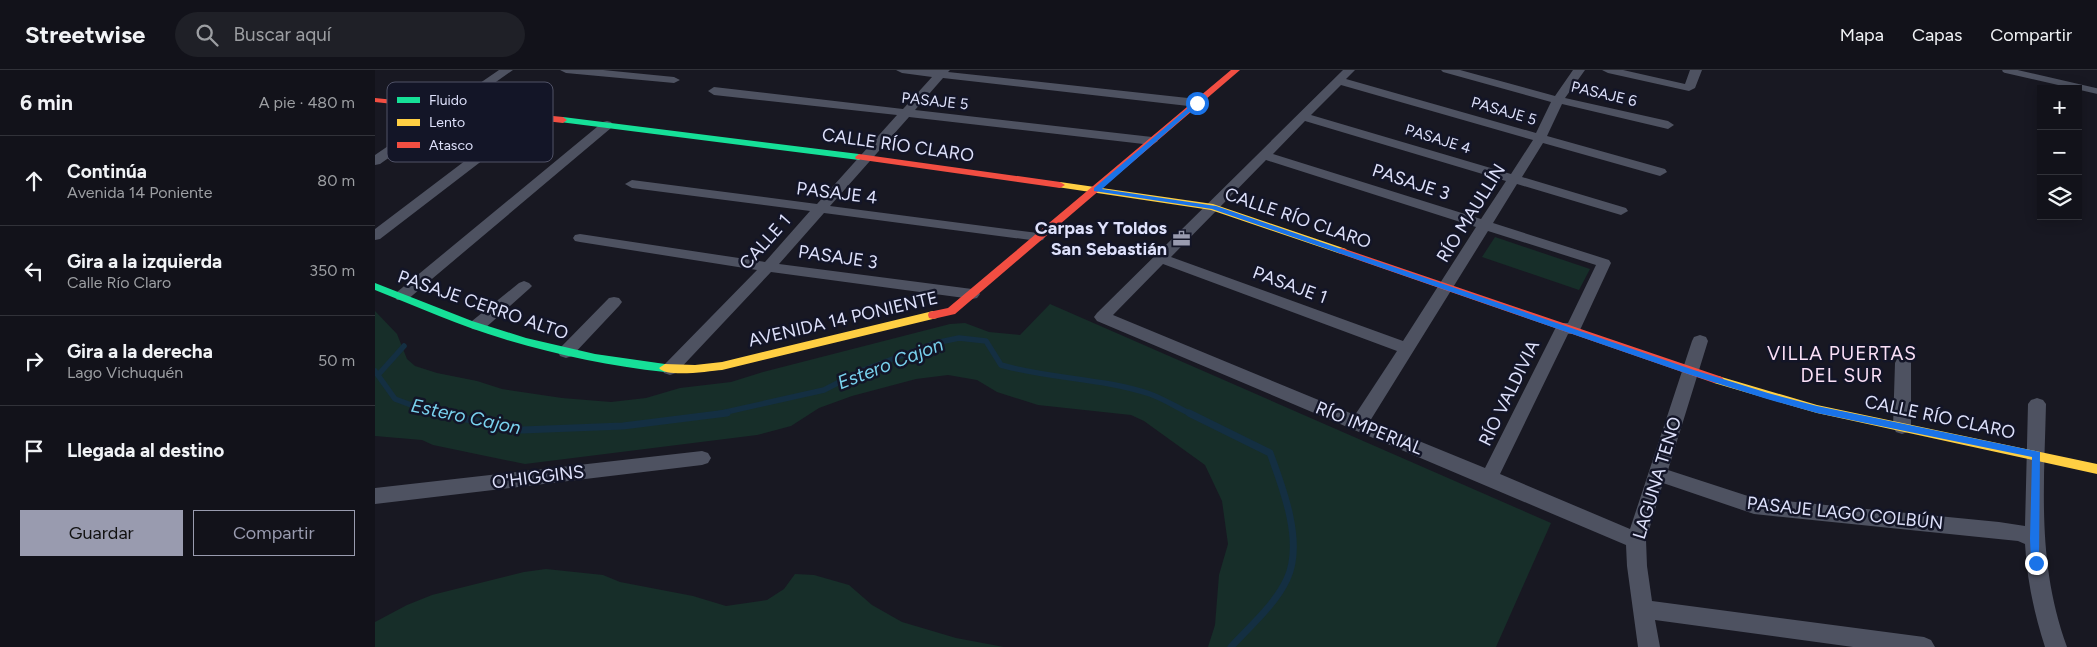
<!DOCTYPE html>
<html lang="es">
<meta charset="utf-8">
<style>
body{margin:0;font-family:Figtree,sans-serif;background:#1f2027;color:#f1f3f6}
.controls{position:absolute;right:15px;top:15px;display:grid;overflow:hidden;border-radius:0px;box-shadow:0 2px 12px #0003}
.controls button{width:45px;height:45px;display:grid;place-items:center;padding:0;border:0;border-bottom:1px solid #313239;background:#12121a;color:#f1f3f6;font:25px sans-serif}
.stop{position:absolute;width:15px;height:15px;margin:-11px;border:4px solid #1a73e8;border-radius:50%;background:#fff}
.stop.end{background:#1a73e8;border-color:#fff;box-shadow:0 1px 5px #0008}
.list{margin:0;padding:0;list-style:none}
h2{display:flex;justify-content:space-between;align-items:center;height:65px;margin:0;padding:0 20px;font-size:21px}
h2 small{font-size:16px;font-weight:400;color:#9c9ea2}
.list li{display:grid;grid-template-columns:32px 1fr auto;gap:15px;align-items:center;box-sizing:border-box;height:90px;padding:0 20px;border-top:1px solid #313239}
.list b{display:block;font-size:19px;white-space:nowrap}
.list p{margin:0;font-size:16px;white-space:nowrap;color:#9c9ea2}
.list em{font-size:16px;font-style:normal;color:#9c9ea2}
.actions{display:flex;gap:10px;padding:15px 20px}
.actions a{flex:1;padding:11px 0;border:1px solid #999baf;border-radius:0px;text-align:center;font-size:18px;color:#999baf}
.actions .main{background:#999baf;color:#111}
.icon{flex:none;width:28px;height:28px;fill:none;stroke:currentColor;stroke-width:2;stroke-linecap:round;stroke-linejoin:round}
.map{position:relative;flex:none;width:1722px;height:577px;overflow:hidden}
header{display:flex;align-items:center;gap:30px;box-sizing:border-box;height:70px;padding:0 25px;background:#12121a;border-bottom:1px solid #313239}
header strong{font-size:24px}
nav{display:flex;gap:28px;margin-inline-start:auto;font-size:18px}
.search{width:350px;height:45px;background:#1f2027;display:flex;align-items:center;gap:12px;box-sizing:border-box;padding:0 18px;border-radius:28px;color:#9c9ea2;font-size:19px}
main{display:flex}
aside{flex:1;background:#12121a}
.map>svg:first-child{display:block}
</style>
<header>
<strong>Streetwise</strong>
<div class="search"><svg class="icon" aria-label="search" viewBox="0 0 24 24"><circle cx="10" cy="10" r="6"/><path d="M15 15l6 6"/></svg>Buscar aquí</div>
<nav><a>Mapa</a><a>Capas</a><a>Compartir</a></nav>
</header>
<main>
<aside>
<h2>6 min<small>A pie · 480 m</small></h2>
<ul class="list">
<li><svg class="icon" aria-label="ahead" viewBox="0 0 24 24"><path d="M12 20V5M6 11l6-6 6 6"/></svg><div><b>Continúa</b><p>Avenida 14 Poniente</p></div><em>80 m</em></li>
<li><svg class="icon" aria-label="left" viewBox="0 0 24 24"><path d="M17 20v-9H6M10 6l-5 5 5 5"/></svg><div><b>Gira a la izquierda</b><p>Calle Río Claro</p></div><em>350 m</em></li>
<li><svg class="icon" aria-label="right" viewBox="0 0 24 24"><path d="M7 20v-9h11M14 6l5 5-5 5"/></svg><div><b>Gira a la derecha</b><p>Lago Vichuquén</p></div><em>50 m</em></li>
<li><svg class="icon" aria-label="arrive" viewBox="0 0 24 24"><path d="M6 21V4h12l-3 4 3 4H6"/></svg><div><b>Llegada al destino</b></div></li>
</ul>
<div class="actions"><a class="main">Guardar</a><a>Compartir</a></div>
</aside>
<div class="map">
<svg width="1722" height="577" viewBox="0 0 1722 577">
<rect width="100%" height="100%" fill="#181822"/>
<!-- green -->
<path fill="#172e29" d="M 1120,167 L 1215,199 L 1204,220 L 1107,187 Z
M 675,234 L 1176,453 L 1121,577 L 833,577 L 840,555 L 844,505 L 853,474 L 847,431 L 830,395 L 769,351 L 756,345 L 663,335 L 622,322 L 602,310 L 573,305 L 541,309 L 477,326 L 444,338 L 416,356 L 382,365 L 150,394 L 58,375 L 47,370 L 0,366 L 0,241 L 22,264 L 32,289 L 40,296 L 62,303 L 102,311 L 127,319 L 187,328 L 236,332 L 271,328 L 305,318 L 356,312 L 388,302 L 575,254 L 590,253 L 614,262 L 645,265 Z
M 171,499 L 228,505 L 245,512 L 318,526 L 351,536 L 392,530 L 409,519 L 420,504 L 439,505 L 474,515 L 497,535 L 527,552 L 581,568 L 629,577 L 0,577 L 0,552 L 32,535 L 57,525 L 149,502 Z"/>
<g fill="none" stroke-linecap="round" stroke-linejoin="round">
<!-- stream-far1 -->
<path stroke="#142f42" stroke-width="5.5" d="M 0,301 L 20,329 L 55,342 L 67,344
M 3,305 L 29,276
M 342,344 L 449,320 L 486,301 L 560,273 L 584,268 L 611,271 L 626,295 C 674,309 727,308 775,324 C 789,329 803,338 816,344"/>
<!-- stream -->
<path stroke="#142f42" stroke-width="7" d="M 61,343 L 147,360 L 248,356 L 352,343
M 814,343 L 895,383 C 908,418 929,473 912,509 C 900,535 875,556 856,577"/>
<!-- lane -->
<path stroke="#4e5261" stroke-width="5.5" d="M 1630,0 L 1722,21"/>
<!-- street -->
<path fill="#4e5261" fill-rule="evenodd" d="M 124,0 L 138,0 L 5,94 L 0,95 L 0,85 Z
M 185,0 L 228,0 L 299,7 L 305,10 L 299,13 L 191,3 Z
M 521,0 L 575,0 L 573,2 L 822,29 L 828,33 L 822,37 L 568,8 L 540,40 L 777,67 L 783,71 L 777,75 L 534,47 L 455,136 L 663,163 L 668,164 L 670,167 L 668,170 L 663,171 L 449,143 L 404,194 L 597,219 L 602,220 L 605,224 L 602,228 L 597,229 L 396,202 L 301,303 L 295,305 L 289,303 L 287,299 L 289,295 L 382,200 L 205,172 L 200,171 L 198,168 L 200,165 L 205,164 L 390,192 L 435,141 L 257,118 L 250,114 L 257,110 L 442,134 L 522,45 L 339,25 L 333,21 L 339,17 L 528,39 L 557,7 L 527,3 Z
M 968,0 L 980,0 L 971,9 L 1161,63 L 1176,32 L 1068,2 L 1066,0 L 1085,0 L 1180,26 L 1198,0 L 1210,0 L 1190,28 L 1293,51 L 1299,55 L 1293,59 L 1187,34 L 1172,66 L 1290,99 L 1292,102 L 1285,106 L 1168,73 L 1147,107 L 1251,138 L 1253,141 L 1246,145 L 1142,114 L 1118,153 L 1234,190 L 1236,193 L 1205,260 L 1203,264 L 1193,264 L 1125,404 L 1255,459 L 1317,271 L 1319,267 L 1325,265 L 1331,267 L 1333,271 L 1293,400 L 1379,428 L 1624,452 L 1650,456 L 1653,334 L 1656,330 L 1662,328 L 1668,330 L 1671,334 C 1669,420 1662,494 1692,577 L 1670,577 C 1659,543 1652,510 1650,474 L 1643,471 L 1379,444 L 1288,413 L 1271,470 L 1272,496 L 1277,531 L 1549,567 L 1556,570 L 1560,577 L 1478,577 L 1280,550 L 1285,577 L 1263,577 L 1252,496 L 1251,475 L 722,251 L 719,247 L 722,243 ZM 966,15 L 1158,70 L 1136,104 L 936,45 ZM 930,51 L 1131,111 L 1106,149 L 898,84 ZM 891,90 L 1101,157 L 1028,271 L 796,187 ZM 1113,161 L 1221,195 L 1193,253 L 1183,253 L 1181,257 L 1110,398 L 995,351 ZM 788,194 L 1022,281 L 980,345 L 738,245 Z
M 1227,0 L 1248,0 L 1310,14 L 1315,0 L 1327,0 L 1320,18 L 1314,21 L 1233,3 Z
M 156,43 L 162,47 L 160,50 L 5,169 L 0,170 L 0,159 L 152,44 Z
M 232,51 L 236,52 L 238,55 L 236,58 L 32,230 L 22,230 L 19,226 L 22,222 L 228,52 Z
M 149,211 L 154,213 L 157,216 L 154,219 L 109,259 L 103,260 L 97,259 L 95,255 L 97,251 L 144,213 Z
M 239,227 L 244,228 L 247,232 L 244,236 L 197,286 L 191,288 L 185,286 L 183,282 L 185,278 L 234,228 Z
M 1528,287 L 1534,289 L 1536,293 L 1536,357 L 1533,362 L 1527,364 L 1521,362 L 1518,357 L 1520,293 L 1522,289 Z
M 327,381 L 333,383 L 336,388 L 333,393 L 327,395 L 0,434 L 0,418 Z"/>
<!-- fast -->
<path fill="#16e098" fill-rule="evenodd" d="M 188,47 L 484,84 L 488,87 L 484,90 L 185,52 L 185,48 Z
M 0,213 L 97,251 L 151,268 L 220,284 L 290,294 L 296,298 L 290,302 C 235,296 182,285 129,269 C 85,256 43,237 0,220 Z"/>
<!-- slow -->
<path fill="#ffcf43" fill-rule="evenodd" d="M 685,112 L 838,134 L 971,179 L 972,181 L 967,184 L 963,183 L 836,140 L 682,117 L 680,115 Z
M 558,241 L 563,245 L 562,248 L 347,300 C 334,301 292,308 284,298 L 290,294 L 320,295 L 347,292 Z
M 1343,306 L 1442,335 L 1722,394 L 1722,404 L 1442,343 L 1339,313 L 1337,310 L 1339,307 Z"/>
<!-- jam -->
<path fill="#f24e42" fill-rule="evenodd" d="M 856,0 L 865,0 L 580,244 L 558,249 L 554,248 L 553,245 L 554,242 L 573,238 Z
M 0,28 L 188,47 L 192,50 L 188,53 L 0,32 Z
M 484,84 L 685,112 L 690,115 L 685,118 L 481,89 L 480,87 Z
M 967,178 L 1347,307 L 1349,310 L 1347,313 L 1339,313 L 963,183 L 962,181 L 963,179 Z"/>
</g>
<!-- route -->
<path fill="#1a73e8" d="M 820,32 L 825,33 L 727,119 L 841,136 L 1319,300 L 1393,323 L 1442,336 L 1665,382 L 1664,496 L 1658,496 L 1656,493 L 1655,469 L 1657,387 L 1442,343 L 1392,329 L 1313,304 L 837,139 L 719,121 L 719,118 Z"/>
<!-- icons -->
<defs>
<symbol id="office-bare" viewBox="-9 -9 18 18"><path d="M-6-3h4V-5.5h4V-3h4V5H-6ZM-1-4.5V-3h2v-1.5ZM-6 0V1H6V0Z" fill="#999baf" stroke="#131527" stroke-width="2.5" paint-order="stroke"/></symbol>
</defs>
<g fill-rule="evenodd">
<use href="#office-bare" x="794" y="156" width="25" height="25"/>
</g>
<g text-anchor="middle" stroke-width="5" stroke-linejoin="round" paint-order="stroke">
<!-- far-street labels -->
<g font-size="15" fill="#dee1fb" stroke="#131527">
<text transform="translate(1229 24) rotate(13)" y="5">PASAJE 6</text>
<text transform="translate(560 31) rotate(6)" y="5">PASAJE 5</text>
<text transform="translate(1129 41) rotate(16)" y="5">PASAJE 5</text>
<text transform="translate(1063 69) rotate(17)" y="5">PASAJE 4</text>
</g>
<!-- street labels -->
<g font-size="18" fill="#dee1fb" stroke="#131527">
<text transform="translate(523 75) rotate(8)" y="6">CALLE RÍO CLARO</text>
<text transform="translate(1036 112) rotate(18)" y="6">PASAJE 3</text>
<text transform="translate(462 123) rotate(7)" y="6">PASAJE 4</text>
<text transform="translate(1096 143) rotate(-58)" y="6">RÍO MAULLÍN</text>
<text transform="translate(923 148) rotate(19)" y="6">CALLE RÍO CLARO</text>
<text transform="translate(390 172) rotate(-48)" y="6">CALLE 1</text>
<text transform="translate(463 187) rotate(8)" y="6">PASAJE 3</text>
<text transform="translate(915 215) rotate(20)" y="6">PASAJE 1</text>
<text transform="translate(108 235) rotate(19)" y="6">PASAJE CERRO ALTO</text>
<text transform="translate(468 249) rotate(-13)" y="6">AVENIDA 14 PONIENTE</text>
<text transform="translate(1134 323) rotate(-64)" y="6">RÍO VALDIVIA</text>
<text transform="translate(1565 347) rotate(12)" y="6">CALLE RÍO CLARO</text>
<text transform="translate(994 358) rotate(22)" y="6">RÍO IMPERIAL</text>
<text transform="translate(163 407) rotate(-7)" y="6">O'HIGGINS</text>
<text transform="translate(1282 408) rotate(-73)" y="6">LAGUNA TENO</text>
<text transform="translate(1470 443) rotate(6)" y="6">PASAJE LAGO COLBÚN</text>
</g>
<!-- poi labels -->
<g font-size="18" font-weight="bold" fill="#dee1fb" stroke="#131527" text-anchor="end">
<text x="792" y="164">Carpas Y Toldos<tspan x="792" dy="21">San Sebastián</tspan></text>
</g>
<!-- neighbourhood labels -->
<g font-size="19" letter-spacing="1" fill="#fbe0f7" stroke="#131527">
<text x="1467" y="290">VILLA PUERTAS<tspan x="1467" dy="22">DEL SUR</tspan></text>
</g>
<!-- water labels -->
<g font-size="19" font-style="italic" fill="#79d2ee" stroke="#131527">
<text transform="translate(515 293) rotate(-21)" y="7">Estero Cajon</text>
<text transform="translate(91 346) rotate(12)" y="7">Estero Cajon</text>
</g>
</g>
<!-- legend -->
<rect x="12" y="12" width="166" height="80" rx="8" fill="#131527" stroke="#505267" stroke-width="1"/>
<rect x="22" y="27" width="23" height="6" fill="#16e098"/>
<rect x="22" y="49" width="23" height="7" fill="#ffcf43"/>
<rect x="22" y="72" width="23" height="6" fill="#f24e42"/>
<g font-size="14" fill="#dee1fb">
<text x="54" y="35">Fluido</text>
<text x="54" y="57">Lento</text>
<text x="54" y="80">Atasco</text>
</g>
</svg>
<div class="controls">
<button>+</button>
<button>−</button>
<button><svg class="icon" aria-label="layers" viewBox="0 0 24 24"><path d="M12 4l9 5-9 5-9-5zM3 14l9 5 9-5"/></svg></button>
</div>
<div class="stop" style="left:822px;top:33px"></div>
<div class="stop end" style="left:1661px;top:493px"></div>
</div>
</main>
